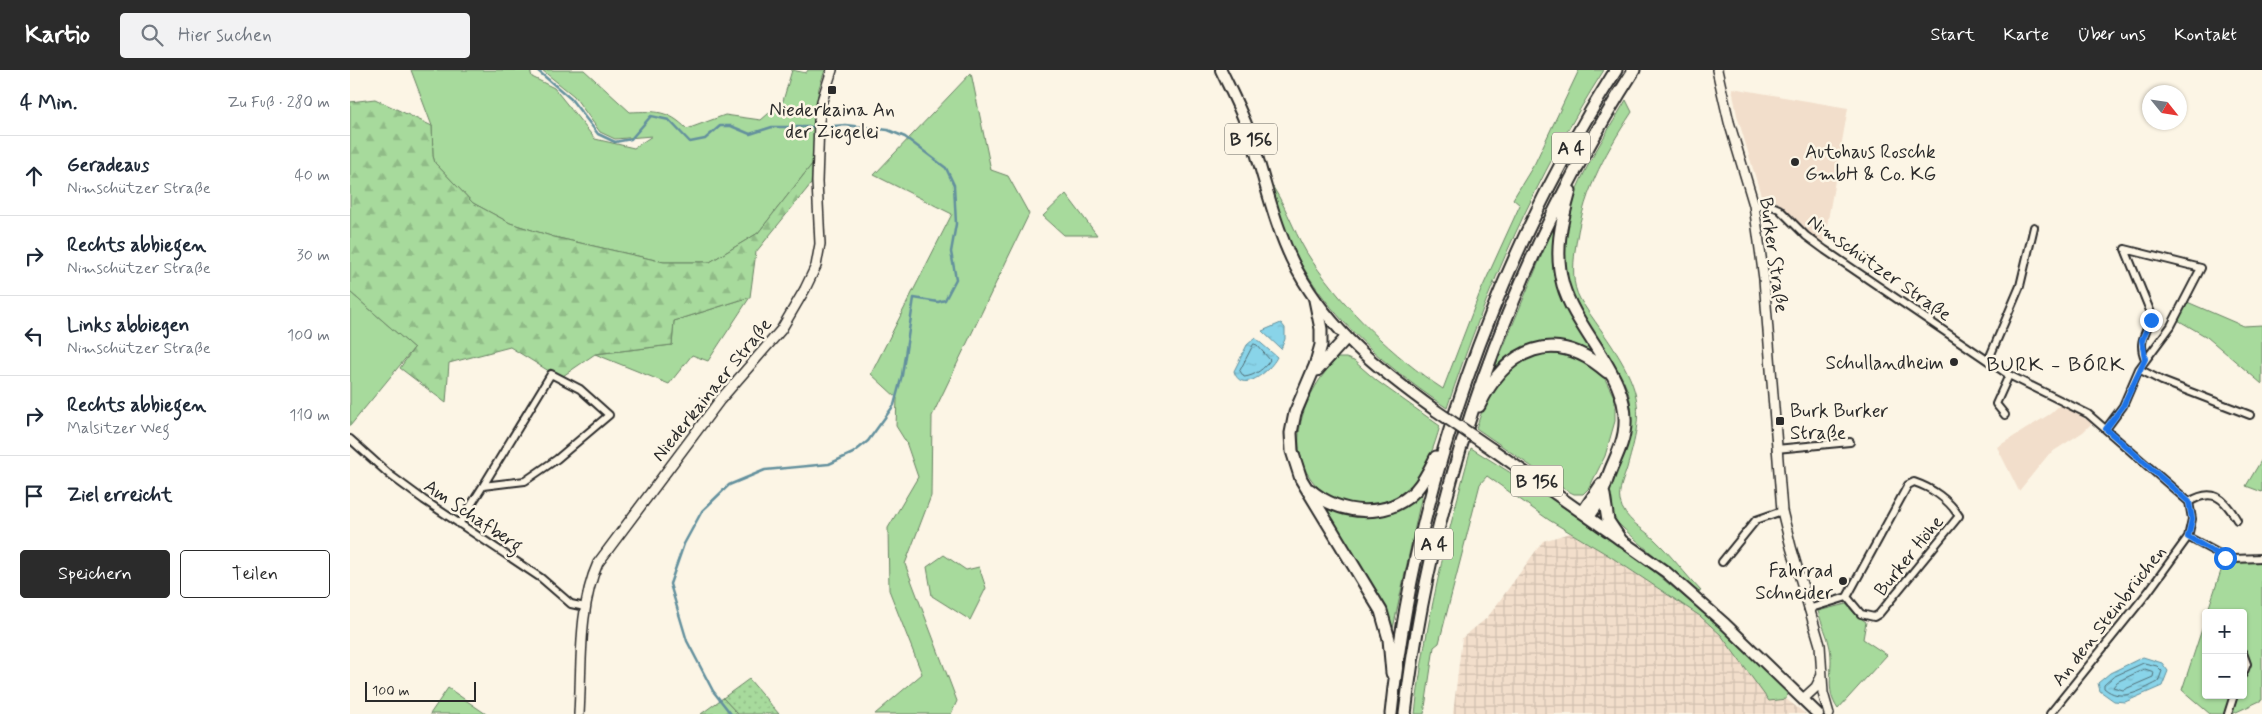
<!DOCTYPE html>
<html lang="de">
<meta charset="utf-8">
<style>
body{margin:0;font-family:Mynerve,sans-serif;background:#f2f2f3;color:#1f2937}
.controls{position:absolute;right:15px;bottom:15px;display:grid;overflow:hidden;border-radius:5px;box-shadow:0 1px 4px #0004}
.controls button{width:45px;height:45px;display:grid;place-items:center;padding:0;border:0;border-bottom:1px solid #e0e1e3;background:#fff;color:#1f2937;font:25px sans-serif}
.compass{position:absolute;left:1792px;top:15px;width:45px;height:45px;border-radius:50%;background:#fff;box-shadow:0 1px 4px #0004;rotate:120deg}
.scale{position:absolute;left:15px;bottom:12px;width:111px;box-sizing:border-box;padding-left:5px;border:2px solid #2b2b2b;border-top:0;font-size:14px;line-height:18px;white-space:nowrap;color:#2b2b2b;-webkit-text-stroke:4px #fcf5e5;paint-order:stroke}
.stop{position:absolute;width:15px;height:15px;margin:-11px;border:4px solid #1a73e8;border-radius:50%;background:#fff}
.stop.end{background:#1a73e8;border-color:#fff;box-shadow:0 1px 5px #0008}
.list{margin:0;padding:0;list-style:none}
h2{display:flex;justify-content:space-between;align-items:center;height:65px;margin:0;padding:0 20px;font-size:21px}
h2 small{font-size:16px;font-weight:400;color:#747a83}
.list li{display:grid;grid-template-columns:32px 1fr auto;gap:15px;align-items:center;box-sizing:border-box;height:80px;padding:0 20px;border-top:1px solid #e0e1e3}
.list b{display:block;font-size:19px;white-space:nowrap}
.list p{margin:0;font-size:16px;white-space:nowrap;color:#747a83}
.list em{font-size:16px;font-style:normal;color:#747a83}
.actions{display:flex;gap:10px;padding:15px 20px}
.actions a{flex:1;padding:11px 0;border:1px solid #2b2b2b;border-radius:5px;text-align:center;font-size:18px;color:#2b2b2b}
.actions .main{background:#2b2b2b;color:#fff}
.icon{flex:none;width:28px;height:28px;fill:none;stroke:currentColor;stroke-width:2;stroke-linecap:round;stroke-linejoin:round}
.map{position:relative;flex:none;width:1912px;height:644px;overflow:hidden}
header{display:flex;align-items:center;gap:30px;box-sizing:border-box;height:70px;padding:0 25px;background:#2b2b2b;color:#fff}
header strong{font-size:24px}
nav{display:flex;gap:28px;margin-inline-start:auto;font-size:18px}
.search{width:350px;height:45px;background:#f2f2f3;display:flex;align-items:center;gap:12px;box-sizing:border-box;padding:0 18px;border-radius:5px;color:#747a83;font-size:19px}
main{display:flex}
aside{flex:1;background:#fff}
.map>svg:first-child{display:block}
</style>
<header>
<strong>Kartio</strong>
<div class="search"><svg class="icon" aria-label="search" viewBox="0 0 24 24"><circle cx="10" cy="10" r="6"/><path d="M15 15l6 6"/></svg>Hier suchen</div>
<nav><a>Start</a><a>Karte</a><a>Über uns</a><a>Kontakt</a></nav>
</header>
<main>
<aside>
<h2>4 Min.<small>Zu Fuß · 280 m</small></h2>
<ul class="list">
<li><svg class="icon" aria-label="ahead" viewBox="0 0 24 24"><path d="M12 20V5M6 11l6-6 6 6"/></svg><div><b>Geradeaus</b><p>Nimschützer Straße</p></div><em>40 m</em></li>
<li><svg class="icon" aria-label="right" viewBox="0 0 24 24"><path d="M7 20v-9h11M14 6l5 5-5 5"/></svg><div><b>Rechts abbiegen</b><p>Nimschützer Straße</p></div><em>30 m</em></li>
<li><svg class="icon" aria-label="left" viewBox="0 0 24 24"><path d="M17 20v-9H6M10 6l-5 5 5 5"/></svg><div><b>Links abbiegen</b><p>Nimschützer Straße</p></div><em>100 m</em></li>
<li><svg class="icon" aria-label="right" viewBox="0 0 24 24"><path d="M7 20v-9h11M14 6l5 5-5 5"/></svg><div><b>Rechts abbiegen</b><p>Malsitzer Weg</p></div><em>110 m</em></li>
<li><svg class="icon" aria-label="arrive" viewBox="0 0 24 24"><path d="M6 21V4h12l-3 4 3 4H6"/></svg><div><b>Ziel erreicht</b></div></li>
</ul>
<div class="actions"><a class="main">Speichern</a><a>Teilen</a></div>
</aside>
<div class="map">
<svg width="1912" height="644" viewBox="0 0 1912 644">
<defs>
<pattern id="industrial-grid" width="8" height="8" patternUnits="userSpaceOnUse" patternTransform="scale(1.25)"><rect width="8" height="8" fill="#f2decb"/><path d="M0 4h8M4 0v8" fill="none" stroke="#d0bfae"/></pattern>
<pattern id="forest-firs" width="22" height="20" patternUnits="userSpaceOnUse" patternTransform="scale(1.25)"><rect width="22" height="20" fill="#a7da9c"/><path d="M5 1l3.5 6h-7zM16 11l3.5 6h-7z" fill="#90bb87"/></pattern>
<pattern id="garden-dots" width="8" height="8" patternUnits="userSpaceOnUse" patternTransform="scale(1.25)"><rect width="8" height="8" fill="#a7da9c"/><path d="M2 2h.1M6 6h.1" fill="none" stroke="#90bb87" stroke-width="1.8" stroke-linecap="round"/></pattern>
<pattern id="water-ripples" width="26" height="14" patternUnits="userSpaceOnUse" patternTransform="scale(1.25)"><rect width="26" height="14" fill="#89d4e9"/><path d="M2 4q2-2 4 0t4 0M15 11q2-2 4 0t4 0" fill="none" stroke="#76b6c8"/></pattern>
</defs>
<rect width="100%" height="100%" fill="#fcf5e5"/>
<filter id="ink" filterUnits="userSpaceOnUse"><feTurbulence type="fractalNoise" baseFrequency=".02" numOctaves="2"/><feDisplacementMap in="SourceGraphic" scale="10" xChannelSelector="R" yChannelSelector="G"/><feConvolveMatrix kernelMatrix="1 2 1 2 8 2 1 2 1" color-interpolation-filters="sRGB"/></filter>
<g filter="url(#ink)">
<!-- built -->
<path fill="#f2decb" d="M 1382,18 L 1498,38 L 1474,172 L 1462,165 L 1427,132 L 1412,129 L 1387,45 Z
M 1711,334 L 1742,353 L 1733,362 L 1699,384 L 1669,421 L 1647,377 L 1700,344 Z"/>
<!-- industrial -->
<path fill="url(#industrial-grid)" d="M 1220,463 L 1258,485 L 1350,546 L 1371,565 L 1419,631 L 1436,629 L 1456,644 L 1103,644 L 1112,568 L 1137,548 L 1193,471 Z"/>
<!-- grass -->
<path fill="#a7da9c" stroke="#698264" d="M 61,0 L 180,0 L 182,7 L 204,18 L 245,69 L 284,78 L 302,66 L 265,69 L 250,62 L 224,26 L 192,0 L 234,0 L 280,42 C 306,41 318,40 337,59 L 375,45 L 411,50 L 433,31 L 442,0 L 456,3 L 458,0 L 475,0 L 469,18 L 464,50 L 463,93 L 408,163 L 360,192 L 314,192 L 204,167 L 160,153 L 123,133 L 85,93 L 83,86 L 82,56 Z
M 1229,0 L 1254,0 C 1187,105 1136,220 1097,338 C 1019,286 940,214 923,117 C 938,140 946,168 962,191 C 996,240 1043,286 1093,319 L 1129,225 L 1170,135 L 1163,129 L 1185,93 Z
M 621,3 L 641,100 L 658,106 L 679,144 L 582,346 L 581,426 L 555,494 L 607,631 L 601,644 L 525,644 L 572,604 L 539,520 L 538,458 L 568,407 L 556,372 L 546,356 L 547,328 L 521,304 L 602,144 L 524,105 Z
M 1276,30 L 1282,42 C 1252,88 1232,125 1225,181 C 1223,196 1222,215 1230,229 C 1248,258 1279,293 1286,327 C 1291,351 1283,376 1277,398 C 1274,408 1268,420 1270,431 C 1274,450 1293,458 1305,470 C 1321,485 1335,504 1351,521 L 1347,522 C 1335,511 1266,455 1263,447 C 1256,429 1260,416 1266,400 C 1275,377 1284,356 1280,330 C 1277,308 1249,272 1236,252 C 1183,168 1233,104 1276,30 Z
M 716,124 L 747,165 L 714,165 L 693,146 Z
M 1203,158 L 1205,161 L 1204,183 L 1251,291 L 1227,278 L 1168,282 L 1148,298 L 1145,297 Z
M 0,222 L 64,278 L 0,356 Z
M 400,227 L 358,291 L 342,285 L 319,314 L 245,284 L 322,275 L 324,251 Z
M 1835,231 L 1893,256 L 1912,255 L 1912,314 L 1857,267 L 1826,249 Z
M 1189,282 L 1224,284 L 1253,305 L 1265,329 L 1265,351 L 1255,386 L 1239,418 L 1233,424 L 1224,424 L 1214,419 L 1126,358 L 1136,330 L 1154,302 Z
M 988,288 L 996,288 L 1004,291 L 1027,311 L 1090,356 C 1084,377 1077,398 1062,414 C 1035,444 981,441 959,406 C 934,369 959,315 988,288 Z
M 1121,378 L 1196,425 L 1301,499 L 1377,563 L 1437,623 L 1436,629 L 1419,631 L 1371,565 L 1350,546 L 1258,485 L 1199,450 L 1137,406 L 1130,414 L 1089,573 L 1084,577 L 1074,644 L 1065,644 C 1075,553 1097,466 1121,378 Z
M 1912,389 L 1912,422 L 1896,416 Z
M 1073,420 L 1042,563 L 1046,564 L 1042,590 L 1042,575 L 971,432 C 1016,455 1035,451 1073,420 Z
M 594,485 L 616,500 L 629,497 L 636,518 L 620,550 L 582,526 L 577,497 Z
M 1912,488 L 1912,630 L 1882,644 L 1860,644 L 1832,620 L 1856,547 L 1856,625 L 1893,625 L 1893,543 L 1857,543 L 1875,489 Z
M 1496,534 L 1505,544 L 1516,552 L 1513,569 L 1537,585 L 1488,639 C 1474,620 1484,599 1480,578 C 1478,565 1471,554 1468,541 Z
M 98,618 L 136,644 L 80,644 Z"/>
<!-- forest -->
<path fill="url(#forest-firs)" stroke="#698264" d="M 25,29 L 82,56 L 83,86 L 85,93 L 123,133 L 160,153 L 204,167 L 314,192 L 360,192 L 408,163 L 463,93 L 461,114 L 406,182 L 400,227 L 324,251 L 322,275 L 245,284 L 210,308 L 160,277 L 99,293 L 96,333 L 50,298 L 64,278 L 0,222 L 0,32 Z
M 373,628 L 388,644 L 351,644 Z"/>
<!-- garden -->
<path fill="url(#garden-dots)" stroke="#698264" d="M 399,609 L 429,644 L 388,644 L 373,628 Z"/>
<!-- water -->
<path fill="url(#water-ripples)" stroke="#63909d" d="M 931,253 L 935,258 L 935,269 L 931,279 L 912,261 Z
M 905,268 L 927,287 C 921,300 891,326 884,301 L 897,275 Z
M 1793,587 L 1812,593 L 1818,601 L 1812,616 L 1775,632 L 1764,631 L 1750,621 L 1748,613 L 1760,603 Z"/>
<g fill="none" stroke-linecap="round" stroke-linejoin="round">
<!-- shore -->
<path stroke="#516f77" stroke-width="1" d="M 904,274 L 907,275 L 920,290 C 915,298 905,306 894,307 L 890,301 Z
M 1794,593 L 1807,596 L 1812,601 L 1808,612 C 1790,621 1771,633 1754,618 L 1754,615 L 1763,607 Z
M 1795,599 L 1804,602 L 1803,607 L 1773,620 L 1763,617 L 1767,612 Z"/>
<!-- stream -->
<path stroke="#63909d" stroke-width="2.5" d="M 187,0 L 221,29 L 248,64 L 265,72 L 281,69 L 301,46 L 319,50 L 340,72 L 355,69 L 370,56 L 381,56 L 400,64 L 422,57 L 466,57
M 381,644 L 363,621 L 337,571 L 320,514 L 334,474 L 352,441 L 379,415 L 415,400 L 479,394 L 503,383 L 518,371 L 544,335 L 552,305 L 564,228 L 588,232 L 595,230 L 606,209 L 601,182 L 606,154 L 604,115 L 596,98 L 555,67 L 538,60 L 495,55 L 472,57"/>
<defs>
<path id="street" d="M 1404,135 L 1422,136 L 1429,139 L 1456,166 L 1475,180 L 1659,305 L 1738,344 L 1839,432 L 1842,449 L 1838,467 L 1798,522 L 1700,644
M 1775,179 L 1801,243 C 1800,262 1786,268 1795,289
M 1638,291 L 1670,216 L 1684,157
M 1789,299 L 1812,311 L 1900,345
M 1655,345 L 1646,334 L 1659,305
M 1756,359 L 1773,336 L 1789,299 L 1821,256 L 1851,198 L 1775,179
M 0,369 L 40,405 L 74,430 L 191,508 L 221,534 L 235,537
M 1426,379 L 1500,372
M 1839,432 C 1863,417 1874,428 1887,450
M 109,454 L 133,416 L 175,411 L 207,389 L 259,345 L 230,319 L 201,304 L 133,416
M 1838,467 L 1875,487 L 1883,489 L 1912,488
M 1372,492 L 1406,450 L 1432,441
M 1458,539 L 1497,527 L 1558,415 L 1564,412 C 1582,418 1599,430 1609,446 L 1529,544 L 1524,547 L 1511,544 L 1497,527
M 1893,604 L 1897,594 L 1893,583
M 1878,644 L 1884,625"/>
<path id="secondary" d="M 1367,0 L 1379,52 L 1404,135 L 1414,209 L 1432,441 L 1441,477 L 1470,575 L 1473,623 L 1479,644
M 1453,629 L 1466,617 L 1471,607
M 229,644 C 232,596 228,537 248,493 L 370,330 L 431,260 L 455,219 L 466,196 L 470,174 L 467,112 L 469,51 L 472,31 L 482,0"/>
<path id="primary" d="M 871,0 C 882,23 894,46 902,70 C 916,113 925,159 947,200 C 981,262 1028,299 1085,340
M 1142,379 L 1316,502 L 1375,554 L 1468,644"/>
<path id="highway" d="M 1220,121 C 1211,153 1204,182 1213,215 C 1227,264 1284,309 1274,363 C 1272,376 1266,387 1261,399 C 1253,419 1253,428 1239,446
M 965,230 L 971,259 L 971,275 L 965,296 L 945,343 L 941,363 L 942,381 L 951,409 L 1031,541 L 1039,569 L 1042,603
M 967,300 L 996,268
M 1129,336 C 1156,278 1205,256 1257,302
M 960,420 C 990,445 1037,450 1066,420 C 1075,410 1080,399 1086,387
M 1254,425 L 1258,451 L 1270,469
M 1233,442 L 1251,415
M 1041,644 C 1064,419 1145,190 1266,0
M 1055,644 C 1082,415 1160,195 1284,0"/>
</defs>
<!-- street casing -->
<use href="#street" stroke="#2b2b2b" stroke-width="10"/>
<!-- secondary casing -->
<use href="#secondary" stroke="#2b2b2b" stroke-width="12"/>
<!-- primary casing -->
<use href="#primary" stroke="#2b2b2b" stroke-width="14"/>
<!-- highway casing -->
<use href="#highway" stroke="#2b2b2b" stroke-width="15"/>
<!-- street -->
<use href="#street" stroke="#fcf5e5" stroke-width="6"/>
<!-- secondary -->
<use href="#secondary" stroke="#fcf5e5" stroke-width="9"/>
<!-- primary -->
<use href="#primary" stroke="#fcf5e5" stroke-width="10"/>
<!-- highway -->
<use href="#highway" stroke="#fcf5e5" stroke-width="11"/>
<defs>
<path id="primary-bridge" d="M 1085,340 L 1142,379"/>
</defs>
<!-- primary-bridge casing -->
<use href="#primary-bridge" stroke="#2b2b2b" stroke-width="14" stroke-linecap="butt"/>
<!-- primary-bridge -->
<use href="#primary-bridge" stroke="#fcf5e5" stroke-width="10"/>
</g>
</g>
<g fill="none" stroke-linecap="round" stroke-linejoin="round" filter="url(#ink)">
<!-- route -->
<path stroke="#1a73e8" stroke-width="6" d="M 1801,250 L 1792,270 L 1795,289 L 1773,336 L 1756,359 L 1839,432 L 1842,449 L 1838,467 L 1875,488"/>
</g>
<!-- markers -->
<g fill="#2b2b2b" stroke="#fcf5e5" stroke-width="2">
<rect x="477" y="15" width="10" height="10" rx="2.5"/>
<circle cx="1445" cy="92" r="5"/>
<circle cx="1604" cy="292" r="5"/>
<rect x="1425" y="346" width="10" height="10" rx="2.5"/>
<circle cx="1493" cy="511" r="5"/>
</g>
<g text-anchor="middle" stroke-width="5" stroke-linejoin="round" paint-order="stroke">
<!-- shield labels -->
<g fill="#fcf5e5" stroke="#6a6863" stroke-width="1">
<rect x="875" y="53.5" width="52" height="31" rx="4"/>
<rect x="1202" y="62.5" width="38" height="31" rx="4"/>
<rect x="1161" y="395.5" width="52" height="31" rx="4"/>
<rect x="1065" y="458.5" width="38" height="31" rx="4"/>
</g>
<g font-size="18" font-weight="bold" fill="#2b2b2b">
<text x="901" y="75">B 156</text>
<text x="1221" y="84">A 4</text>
<text x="1187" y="417">B 156</text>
<text x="1084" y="480">A 4</text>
</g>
<!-- poi labels -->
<g font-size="19" fill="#2b2b2b" stroke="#fcf5e5" text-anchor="start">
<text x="482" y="46" text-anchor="middle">Niederkaina An<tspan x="482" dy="22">der Ziegelei</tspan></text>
<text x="1455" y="88">Autohaus Roschk<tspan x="1455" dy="22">GmbH &amp; Co. KG</tspan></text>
<text x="1594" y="299" text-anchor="end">Schullandheim</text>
<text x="1440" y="347">Burk Burker<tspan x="1440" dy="22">Straße</tspan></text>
<text x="1483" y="507" text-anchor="end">Fahrrad<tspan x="1483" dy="22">Schneider</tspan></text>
</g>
<!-- street labels -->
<g font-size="19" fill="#2b2b2b" stroke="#fcf5e5">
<text transform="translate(1425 185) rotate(82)" y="7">Burker Straße</text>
<text transform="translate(1530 197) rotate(35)" y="7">Nimschützer Straße</text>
<text transform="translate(361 319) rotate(-51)" y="7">Niederkainaer Straße</text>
<text transform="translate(124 445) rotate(34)" y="7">Am Schafberg</text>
<text transform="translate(1558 485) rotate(-51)" y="7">Burker Höhe</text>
<text transform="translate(1758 545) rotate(-52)" y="7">An den Steinbrüchen</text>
</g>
<!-- quarter labels -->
<g font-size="21" letter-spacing="1" fill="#2b2b2b" stroke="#fcf5e5">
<text x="1706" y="301">BURK - BÓRK</text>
</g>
</g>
</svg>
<div class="controls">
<button>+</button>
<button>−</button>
</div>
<svg class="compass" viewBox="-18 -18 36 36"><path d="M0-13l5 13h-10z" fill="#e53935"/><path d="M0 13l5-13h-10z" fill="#747a83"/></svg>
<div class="scale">100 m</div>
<div class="stop" style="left:1875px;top:488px"></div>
<div class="stop end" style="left:1801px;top:250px"></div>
</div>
</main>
